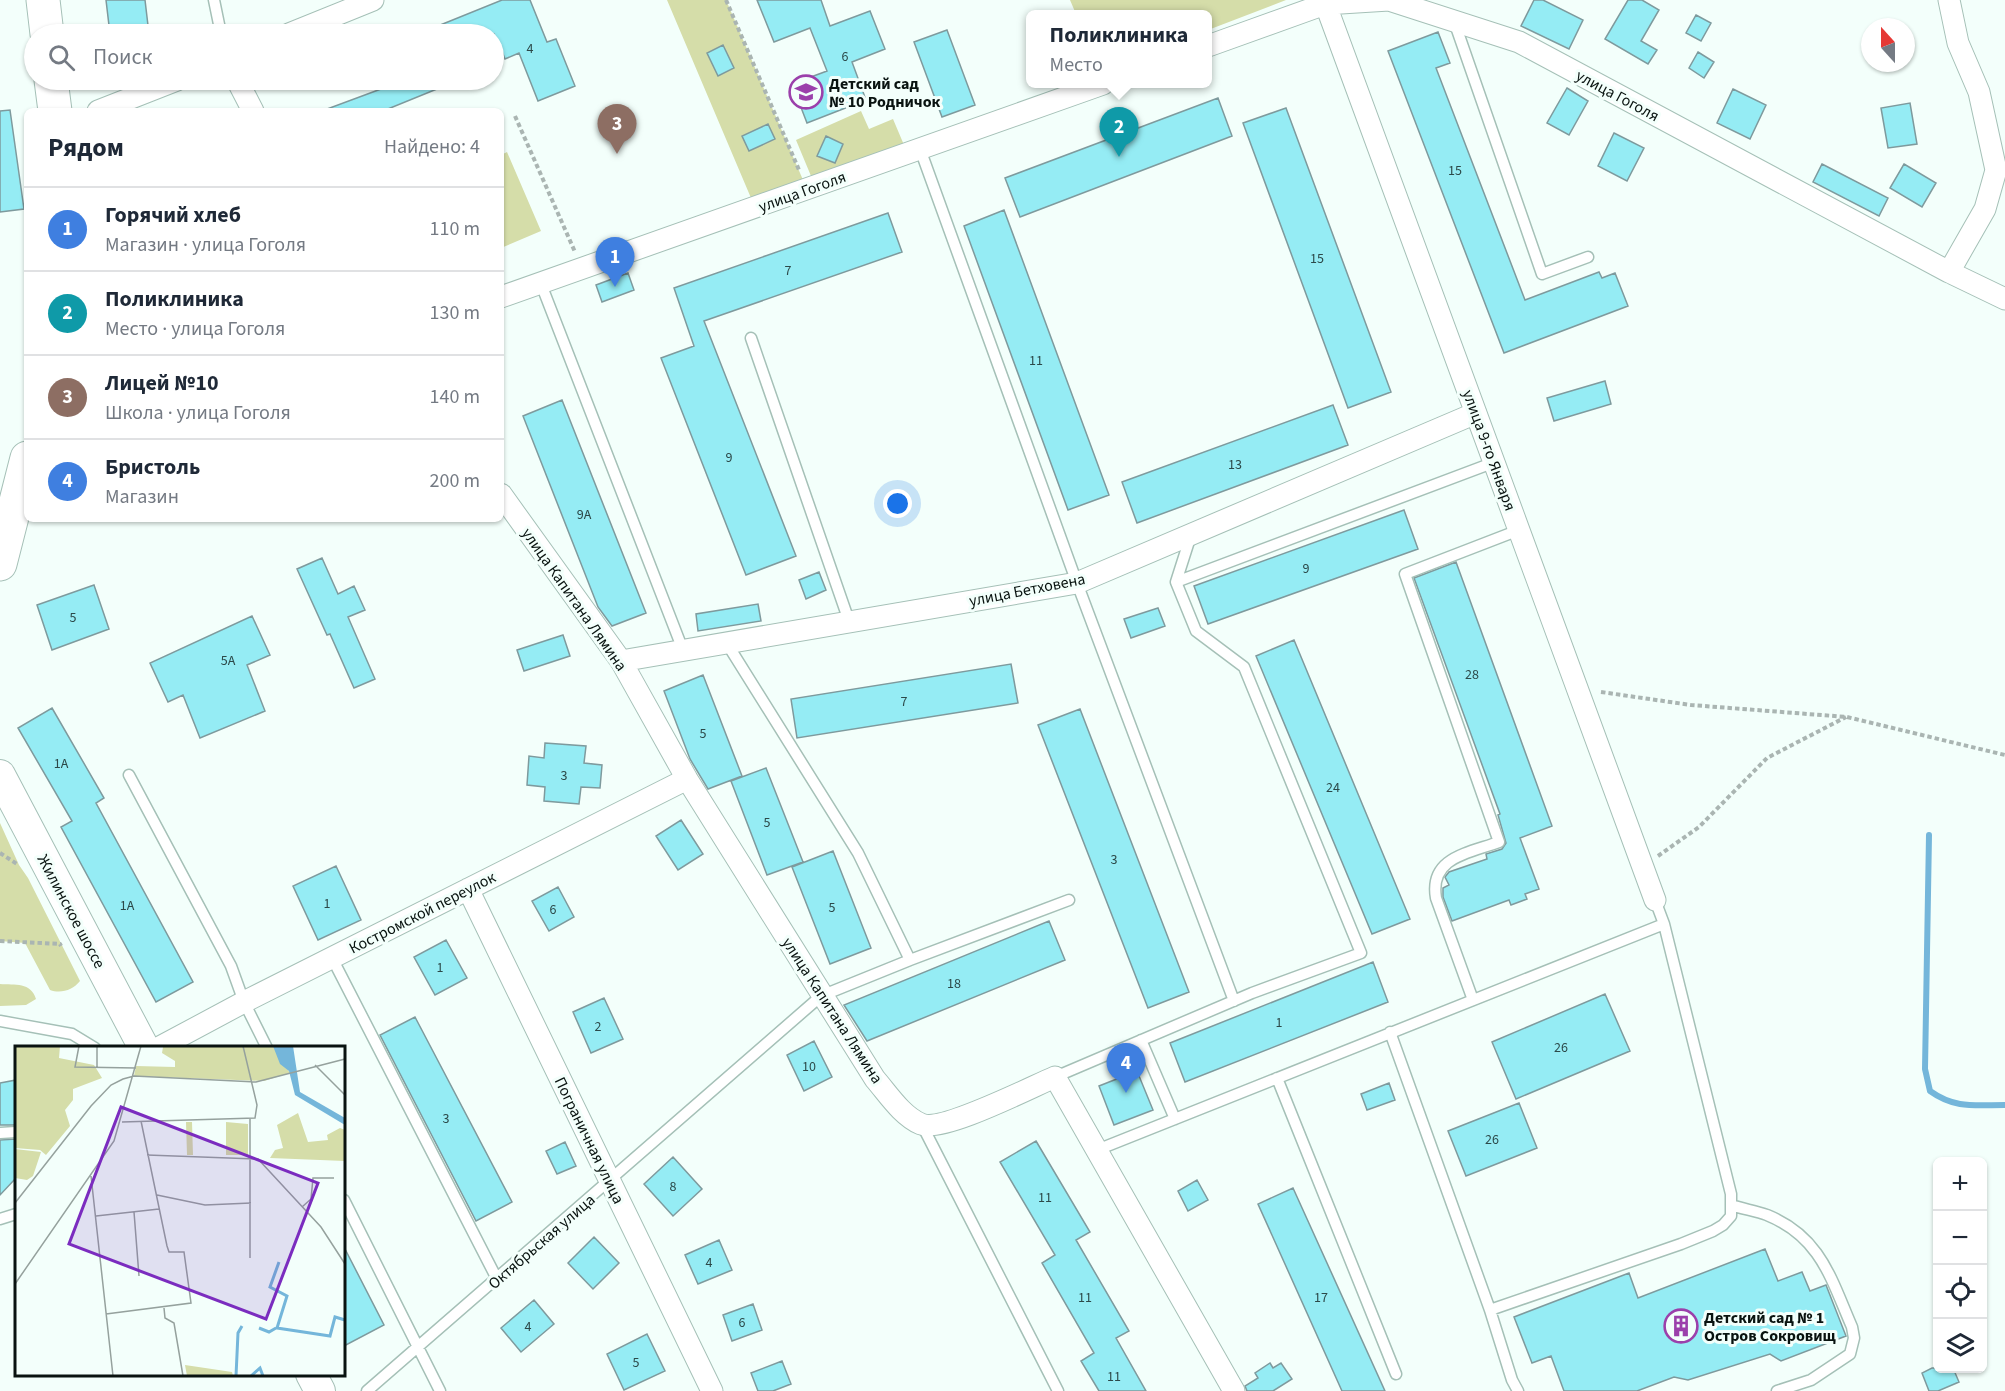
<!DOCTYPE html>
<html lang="ru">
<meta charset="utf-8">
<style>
body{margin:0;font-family:"Source Sans 3",sans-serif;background:#f2f2f3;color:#1f2937}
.controls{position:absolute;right:18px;bottom:18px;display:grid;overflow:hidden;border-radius:9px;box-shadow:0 2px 4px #0004}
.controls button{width:54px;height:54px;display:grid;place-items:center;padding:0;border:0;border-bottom:2px solid #e0e1e3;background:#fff;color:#1f2937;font:30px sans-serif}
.compass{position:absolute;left:1861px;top:18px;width:54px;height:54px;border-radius:50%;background:#fff;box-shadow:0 2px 4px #0004;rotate:339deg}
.you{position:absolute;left:898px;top:504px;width:21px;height:21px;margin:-15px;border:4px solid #fff;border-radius:50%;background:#1a73e8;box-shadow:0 0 0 9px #1a73e833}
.badge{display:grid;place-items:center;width:39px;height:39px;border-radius:50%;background:#ea580c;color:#fff;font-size:20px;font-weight:700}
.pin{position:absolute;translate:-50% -50px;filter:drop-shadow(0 2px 3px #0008)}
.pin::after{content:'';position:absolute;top:32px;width:21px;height:18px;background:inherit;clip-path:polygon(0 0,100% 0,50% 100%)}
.popup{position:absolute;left:1026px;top:10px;width:186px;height:78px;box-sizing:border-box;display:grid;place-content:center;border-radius:9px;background:#fff;filter:drop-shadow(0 2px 4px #0005);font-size:20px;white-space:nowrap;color:#747a83}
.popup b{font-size:22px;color:#1f2937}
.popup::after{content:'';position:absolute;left:50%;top:100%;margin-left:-12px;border:12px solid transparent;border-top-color:#fff}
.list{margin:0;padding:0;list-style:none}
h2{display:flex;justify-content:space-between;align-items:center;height:78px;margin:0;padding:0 24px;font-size:26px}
h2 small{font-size:20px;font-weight:400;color:#747a83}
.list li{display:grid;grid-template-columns:39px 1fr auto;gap:18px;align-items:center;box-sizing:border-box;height:84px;padding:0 24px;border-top:2px solid #e0e1e3}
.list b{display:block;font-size:22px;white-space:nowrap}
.list p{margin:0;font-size:20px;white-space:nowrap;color:#747a83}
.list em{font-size:20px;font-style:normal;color:#747a83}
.icon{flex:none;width:33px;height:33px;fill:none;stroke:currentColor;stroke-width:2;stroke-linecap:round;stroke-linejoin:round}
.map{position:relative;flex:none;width:2005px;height:1391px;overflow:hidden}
.search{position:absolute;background:#fff;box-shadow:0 2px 4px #0004;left:24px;top:24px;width:480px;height:66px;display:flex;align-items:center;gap:15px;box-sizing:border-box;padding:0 21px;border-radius:33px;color:#747a83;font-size:22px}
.panel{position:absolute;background:#fff;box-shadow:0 2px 4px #0004;left:24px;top:108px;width:480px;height:414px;border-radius:9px}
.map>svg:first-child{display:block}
</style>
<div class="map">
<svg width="2005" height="1391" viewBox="0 0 2005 1391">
<rect width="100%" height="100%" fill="#f3fffb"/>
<!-- green -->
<path fill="#d5dda9" d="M 667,0 L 726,0 L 803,180 L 751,198 Z
M 1070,0 L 1286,0 L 1208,30 L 1208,15 L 1076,14 Z
M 861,111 L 869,129 L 893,119 L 904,145 L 811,176 L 796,140 Z
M 507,152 L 541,231 L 501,248 L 501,155 Z
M 0,823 L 19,865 L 28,878 L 80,981 C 73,990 61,994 50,990 L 25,943 L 0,941 Z
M 0,984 C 15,985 31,982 36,999 L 26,1005 L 0,1006 Z"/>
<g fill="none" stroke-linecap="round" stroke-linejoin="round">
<!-- stream -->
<path stroke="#74b6da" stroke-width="6" d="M 1929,835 L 1925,1069 L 1930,1091 C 1955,1109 1975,1105 2005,1105"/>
</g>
<!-- building -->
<path fill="#95ecf4" stroke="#7e9a9d" stroke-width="1.5" d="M 106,0 L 145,0 L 149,34 L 110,34 Z
M 502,0 L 530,0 L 547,42 L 556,39 L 575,86 L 538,101 L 519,53 L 505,59 L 497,39 L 494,40 L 494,34 L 418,34 Z
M 757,0 L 821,0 L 830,26 L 870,11 L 885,49 L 852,62 L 866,100 L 807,123 L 792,84 L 827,71 L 810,28 L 774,42 Z
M 1534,0 L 1543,0 L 1583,20 L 1569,49 L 1521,26 Z
M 1628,0 L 1642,0 L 1659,10 L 1641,41 L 1657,50 L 1648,64 L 1605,39 Z
M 1696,15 L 1711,23 L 1701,41 L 1686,33 Z
M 947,30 L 975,105 L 942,117 L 914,42 Z
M 1438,32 L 1450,63 L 1436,68 L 1525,300 L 1599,272 L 1602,278 L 1615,273 L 1628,306 L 1504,353 L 1388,51 Z
M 723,45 L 734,68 L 718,76 L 707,53 Z
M 1698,52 L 1714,62 L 1704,78 L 1689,68 Z
M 386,80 L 459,80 L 383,111 L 327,111 L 327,109 L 389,86 Z
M 1567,88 L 1588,101 L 1569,135 L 1547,123 Z
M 1733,89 L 1766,105 L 1750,139 L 1717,123 Z
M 1218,98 L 1232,136 L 1020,217 L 1005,178 Z
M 1910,103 L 1917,144 L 1888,148 L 1881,108 Z
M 1286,108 L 1391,392 L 1348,408 L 1243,123 Z
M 10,110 L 24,209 L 0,212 L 0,111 Z
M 768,124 L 775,139 L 749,151 L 742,136 Z
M 1614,133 L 1644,148 L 1627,181 L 1598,166 Z
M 826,136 L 843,144 L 835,163 L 817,156 Z
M 1822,164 L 1888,198 L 1879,216 L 1813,182 Z
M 1904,164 L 1936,183 L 1922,207 L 1890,188 Z
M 1004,210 L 1109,495 L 1068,510 L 964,226 Z
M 888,213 L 902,252 L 704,321 L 796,556 L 746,575 L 661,358 L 694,346 L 674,288 Z
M 628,273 L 634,290 L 602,302 L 596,285 Z
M 1605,381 L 1611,404 L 1554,421 L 1547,398 Z
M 562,400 L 646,613 L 612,626 L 598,607 L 523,416 Z
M 1333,405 L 1348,445 L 1137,523 L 1122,482 Z
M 1404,510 L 1418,549 L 1208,624 L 1194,586 Z
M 322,558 L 338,594 L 354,586 L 365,610 L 348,617 L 375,679 L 354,688 L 330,634 L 327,635 L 297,569 Z
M 1456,562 L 1552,826 L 1520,838 L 1539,889 L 1525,894 L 1527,899 L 1511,905 L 1509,900 L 1452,921 L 1443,897 L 1443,888 L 1449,885 L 1445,877 L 1449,872 L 1487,859 L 1486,854 L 1502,849 L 1506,843 L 1498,815 L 1500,814 L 1414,578 Z
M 819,572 L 826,590 L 806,599 L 799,580 Z
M 94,585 L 109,629 L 52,650 L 37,605 Z
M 758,604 L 761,621 L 698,631 L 696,614 Z
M 1158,608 L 1165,626 L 1131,638 L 1124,619 Z
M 252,616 L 270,655 L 247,665 L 265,711 L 200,738 L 183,695 L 168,702 L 150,663 Z
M 563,635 L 570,656 L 524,671 L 517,650 Z
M 1294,640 L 1410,919 L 1372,934 L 1256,656 Z
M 1011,664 L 1018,703 L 797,738 L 791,699 Z
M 703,675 L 742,776 L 708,789 L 690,759 L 664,691 Z
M 52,708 L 104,798 L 96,803 L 193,982 L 156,1002 L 61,827 L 72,821 L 18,728 Z
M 1080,709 L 1189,992 L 1148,1008 L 1038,725 Z
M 545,743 L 586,746 L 584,763 L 602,765 L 600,788 L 581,787 L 579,804 L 544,801 L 545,787 L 527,785 L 529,756 L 544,758 Z
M 766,768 L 803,862 L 767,875 L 731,781 Z
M 681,820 L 703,854 L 678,870 L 656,836 Z
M 833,851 L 871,948 L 830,964 L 792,867 Z
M 336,866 L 361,920 L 318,940 L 293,886 Z
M 558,887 L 574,917 L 549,931 L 532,901 Z
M 1049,921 L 1065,960 L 867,1041 L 844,1005 Z
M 446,940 L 467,978 L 435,995 L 414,957 Z
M 1373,962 L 1388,1002 L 1185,1082 L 1170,1043 Z
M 1605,994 L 1630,1051 L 1516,1099 L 1492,1042 Z
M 604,998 L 623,1039 L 591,1053 L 573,1012 Z
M 415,1017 L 512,1202 L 476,1221 L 380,1035 Z
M 814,1041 L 832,1077 L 804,1091 L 787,1055 Z
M 1137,1071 L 1153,1110 L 1114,1125 L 1099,1086 Z
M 16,1080 L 16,1125 L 0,1125 L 0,1083 Z
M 1389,1083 L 1395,1100 L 1367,1110 L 1361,1094 Z
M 1519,1103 L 1537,1148 L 1466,1176 L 1448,1131 Z
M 16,1139 L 16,1178 L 0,1195 L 0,1140 Z
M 1036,1141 L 1090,1232 L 1076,1240 L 1129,1331 L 1116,1338 L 1146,1391 L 1099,1391 L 1081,1361 L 1094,1353 L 1042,1263 L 1055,1255 L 1000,1162 Z
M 565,1142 L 576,1166 L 557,1174 L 546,1151 Z
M 673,1157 L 702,1189 L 673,1216 L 644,1184 Z
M 1197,1180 L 1208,1200 L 1188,1211 L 1178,1191 Z
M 1293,1188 L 1385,1391 L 1342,1391 L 1258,1204 Z
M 594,1237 L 619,1263 L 593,1289 L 568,1263 Z
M 719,1240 L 732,1270 L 698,1284 L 685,1255 Z
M 344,1247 L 384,1325 L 344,1346 Z
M 1765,1249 L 1778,1281 L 1802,1272 L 1810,1291 L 1826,1285 L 1846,1336 L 1781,1361 L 1770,1354 L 1688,1380 L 1674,1377 L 1637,1391 L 1564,1391 L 1551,1356 L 1532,1363 L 1514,1317 L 1629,1273 L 1638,1298 Z
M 534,1300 L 554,1324 L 521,1352 L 501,1328 Z
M 753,1304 L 762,1330 L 732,1341 L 723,1315 Z
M 647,1334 L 665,1371 L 624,1390 L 607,1354 Z
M 782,1361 L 791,1384 L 773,1391 L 758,1391 L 751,1373 Z
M 1270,1363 L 1273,1368 L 1281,1363 L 1292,1379 L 1273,1391 L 1247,1391 L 1245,1386 L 1258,1378 L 1255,1373 Z
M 1932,1368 L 1953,1368 L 1959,1382 L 1938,1391 L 1929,1391 L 1922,1373 Z"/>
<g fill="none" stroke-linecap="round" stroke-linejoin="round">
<defs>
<path id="lane" d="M 214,0 L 221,34
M 1454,21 L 1542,274 L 1588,257
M 920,149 L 1077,583 L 1234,1001
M 541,284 L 683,650
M 751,338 L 849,621
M 1176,582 L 1495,462
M 726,642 L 858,853 L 910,960
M 129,775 L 231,966 L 244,1002 L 267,1048
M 332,958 L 497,1279
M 1473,1000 L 1436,898 C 1429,857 1469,853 1499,842 L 1405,574 L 1519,530
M 0,1021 L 72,1034 L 95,1048
M 1390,1032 L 1490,1310 L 1512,1380 L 1518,1391
M 1141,1040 L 1175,1119
M 1055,1077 L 1252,993 L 1361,953 L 1244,667 L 1196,631 L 1176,582 L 1191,535
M 1277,1078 L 1396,1374
M 922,1125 L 1058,1391
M 0,1133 L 16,1132
M 1097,1150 L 1664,924 L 1655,900
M 344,1200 L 440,1391
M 1731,1205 C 1743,1209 1756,1211 1767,1215 C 1821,1237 1831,1279 1852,1327 L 1854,1338 L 1850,1354 L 1811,1380 L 1777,1391
M 0,1219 L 16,1214
M 1490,1310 L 1681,1244 L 1713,1231 L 1723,1225 L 1731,1216 L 1731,1194 L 1664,924
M 367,1391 L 821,996 L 910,960 L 1069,900"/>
<path id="street" d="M 1324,0 L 1655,900
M 1949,0 L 1958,43 L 1979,92 L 1996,170 L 1985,209 L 1949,272
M 289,34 L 373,0
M 1208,46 L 1325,4 L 1389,0 L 1519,42 L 1949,272 L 2005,299
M 237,80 L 253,111
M 98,111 L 177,80
M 501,297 L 1103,84
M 501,494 L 621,661 L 687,779 L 875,1079 C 888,1094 902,1116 921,1124 C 942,1133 1031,1087 1055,1077 L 1234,1391
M 621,661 L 1077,583 L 1476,413
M 468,889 L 712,1391
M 158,1048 L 244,1002 L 687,779"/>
<path id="secondary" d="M 0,775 L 144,1048
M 311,1374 L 320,1391"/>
<path id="primary" d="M 43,0 L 47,34
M 51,80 L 55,111
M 0,564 L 27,458"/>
</defs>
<!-- lane casing -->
<use href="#lane" stroke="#a5c0b7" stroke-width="13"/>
<!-- street casing -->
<use href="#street" stroke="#a5c0b7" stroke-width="23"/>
<!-- secondary casing -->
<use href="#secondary" stroke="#a5c0b7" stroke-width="32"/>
<!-- primary casing -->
<use href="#primary" stroke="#a5c0b7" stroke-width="35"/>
<!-- path -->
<path stroke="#aab5b2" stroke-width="4" stroke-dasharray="4.5 3" stroke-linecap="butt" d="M 726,0 L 799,170
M 515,116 L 575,252
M 1601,692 L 1691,705 L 1847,717 L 2005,755
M 0,853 L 17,864
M 1658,856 L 1699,827 L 1767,758 L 1846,717
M 0,941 L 60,944 L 61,946"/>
<!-- lane -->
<use href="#lane" stroke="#fff" stroke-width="10"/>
<!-- street -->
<use href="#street" stroke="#fff" stroke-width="21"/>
<!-- secondary -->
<use href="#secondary" stroke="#fff" stroke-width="30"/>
<!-- primary -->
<use href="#primary" stroke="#fff" stroke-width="33"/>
</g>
<!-- icons -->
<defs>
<symbol id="school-ring" viewBox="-11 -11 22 22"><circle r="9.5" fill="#f3fffb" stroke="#9b40ab" stroke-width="1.5"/><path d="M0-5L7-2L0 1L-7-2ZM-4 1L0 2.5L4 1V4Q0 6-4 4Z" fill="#9b40ab"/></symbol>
<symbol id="building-ring" viewBox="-11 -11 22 22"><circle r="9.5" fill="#f3fffb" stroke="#9b40ab" stroke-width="1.5"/><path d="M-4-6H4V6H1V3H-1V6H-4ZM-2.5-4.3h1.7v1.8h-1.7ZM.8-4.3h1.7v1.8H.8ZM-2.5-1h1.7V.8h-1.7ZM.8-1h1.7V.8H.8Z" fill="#9b40ab"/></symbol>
</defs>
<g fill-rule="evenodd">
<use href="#school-ring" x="787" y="73" width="38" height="38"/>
<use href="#building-ring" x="1662" y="1307" width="38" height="38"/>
</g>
<g text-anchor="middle" stroke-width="6" stroke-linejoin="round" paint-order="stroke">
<!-- number labels -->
<g font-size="14" fill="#2c4949">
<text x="530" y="53">4</text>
<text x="845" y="61">6</text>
<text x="1455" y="175">15</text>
<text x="1317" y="263">15</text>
<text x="788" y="275">7</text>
<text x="1036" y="365">11</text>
<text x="729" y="462">9</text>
<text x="1235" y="469">13</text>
<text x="584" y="519">9А</text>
<text x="1306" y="573">9</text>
<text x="73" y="622">5</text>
<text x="228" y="665">5А</text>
<text x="1472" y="679">28</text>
<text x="904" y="706">7</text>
<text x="703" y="738">5</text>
<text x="61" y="768">1А</text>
<text x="564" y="780">3</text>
<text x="1333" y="792">24</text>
<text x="767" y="827">5</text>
<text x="1114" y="864">3</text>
<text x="327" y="908">1</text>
<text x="127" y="910">1А</text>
<text x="832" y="912">5</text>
<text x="553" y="914">6</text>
<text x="440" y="972">1</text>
<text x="954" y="988">18</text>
<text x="1279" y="1027">1</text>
<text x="598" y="1031">2</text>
<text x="1561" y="1052">26</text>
<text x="809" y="1071">10</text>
<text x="446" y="1123">3</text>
<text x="1492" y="1144">26</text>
<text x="673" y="1191">8</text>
<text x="1045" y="1202">11</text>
<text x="709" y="1267">4</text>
<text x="1085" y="1302">11</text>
<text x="1321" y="1302">17</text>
<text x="742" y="1327">6</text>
<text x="528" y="1331">4</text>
<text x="636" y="1367">5</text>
<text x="1114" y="1381">11</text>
</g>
<!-- poi labels -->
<g font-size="16" font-weight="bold" fill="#091310" stroke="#f3fffb" text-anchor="start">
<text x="829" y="89">Детский сад<tspan x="829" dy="18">№ 10 Родничок</tspan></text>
<text x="1704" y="1323">Детский сад № 1<tspan x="1704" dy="18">Остров Сокровищ</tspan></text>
</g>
<!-- street labels -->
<g font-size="16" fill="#091310" stroke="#f3fffb">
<text transform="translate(1618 95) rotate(28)" y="6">улица Гоголя</text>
<text transform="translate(802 191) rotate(-20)" y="6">улица Гоголя</text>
<text transform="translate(1490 450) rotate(70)" y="6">улица 9-го Января</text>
<text transform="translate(1027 589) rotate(-11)" y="6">улица Бетховена</text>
<text transform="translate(575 599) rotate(55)" y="6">улица Капитана Лямина</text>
<text transform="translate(72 911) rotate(62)" y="6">Жилинское шоссе</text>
<text transform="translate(422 912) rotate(-27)" y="6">Костромской переулок</text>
<text transform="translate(833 1010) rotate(57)" y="6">улица Капитана Лямина</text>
<text transform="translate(590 1140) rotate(64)" y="6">Пограничная улица</text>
<text transform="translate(541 1241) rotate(-41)" y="6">Октябрьская улица</text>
</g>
</g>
<!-- overview -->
<g transform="translate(15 1046)">
<rect width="330" height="330" fill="#f3fffb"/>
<path d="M 0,0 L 45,0 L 44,12 L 79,19 L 87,32 L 58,43 L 58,54 L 50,64 L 55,80 L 31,109 L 25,104 L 0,102 ZM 198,0 L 258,0 L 275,27 L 249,35 L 119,30 L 121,20 L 160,21 L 160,15 L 147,7 L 148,1 ZM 283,67 L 293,96 L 313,94 L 312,89 L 325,82 L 330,84 L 330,115 L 255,112 L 260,104 L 268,102 L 262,79 ZM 171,76 L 177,76 L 178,109 L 172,109 ZM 211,76 L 233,78 L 233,109 L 211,109 ZM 0,103 L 26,106 L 18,130 L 12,134 L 0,132 ZM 170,319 L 217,326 L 218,330 L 172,330 Z" fill="#d5dda9"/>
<path d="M 258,0 L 278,0 L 285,46 L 330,72 L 330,79 L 280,49 L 274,25 L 265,18 Z" fill="#74b6da"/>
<path fill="none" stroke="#74b6da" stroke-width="3" d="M 264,216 L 255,241 L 272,250 L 262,282 L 315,290 L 320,271 L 330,274M 244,282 L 254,286 L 261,282M 221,330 L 223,287 L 227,280M 236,330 L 245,322 L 248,330"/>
<path fill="none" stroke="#95a19d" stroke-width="1.5" d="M 64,0 L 60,21 L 121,22M 82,0 L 82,21M 300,19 L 330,49M 235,72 L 235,212M 107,76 L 240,72 L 242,59 L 228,0M 132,109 L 243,113 L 306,181 L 330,218M 76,130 L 98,330M 142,149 L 190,159 L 236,157M 0,157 L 76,60 L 96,39 L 108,33 L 119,30 L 241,36 L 330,13M 287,161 L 296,153 L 298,132 L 319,132M 119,166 L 124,230M 81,170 L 144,163M 0,238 L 99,95 L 126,0M 149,262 L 150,272 L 159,277 L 168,330M 91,268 L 176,257 L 169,206 L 154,206 L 152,200 L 126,75"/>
<path fill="#7b2cbf" fill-opacity="0.15" stroke="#7b2cbf" stroke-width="3" d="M 106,61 L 303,137 L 251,273 L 54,198 Z"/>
<rect width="330" height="330" fill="none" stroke="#091310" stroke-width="3"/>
</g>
</svg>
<div class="controls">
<button>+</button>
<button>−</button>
<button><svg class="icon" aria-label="locate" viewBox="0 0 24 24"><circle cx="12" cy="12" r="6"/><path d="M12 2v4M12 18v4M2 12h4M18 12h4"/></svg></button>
<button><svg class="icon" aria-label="layers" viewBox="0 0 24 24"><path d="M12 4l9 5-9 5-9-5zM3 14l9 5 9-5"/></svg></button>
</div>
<svg class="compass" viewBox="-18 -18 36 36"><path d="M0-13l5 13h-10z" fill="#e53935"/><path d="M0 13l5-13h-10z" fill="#747a83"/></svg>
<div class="you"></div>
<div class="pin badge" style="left:615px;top:287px;background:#3f7fe0">1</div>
<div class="pin badge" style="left:1119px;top:157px;background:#0f9aa8">2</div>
<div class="popup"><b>Поликлиника</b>Место</div>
<div class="pin badge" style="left:617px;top:154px;background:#8d6e63">3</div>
<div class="pin badge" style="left:1126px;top:1093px;background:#3f7fe0">4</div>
<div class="search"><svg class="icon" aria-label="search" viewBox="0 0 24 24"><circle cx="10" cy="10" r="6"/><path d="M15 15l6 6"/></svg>Поиск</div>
<section class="panel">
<h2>Рядом<small>Найдено: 4</small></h2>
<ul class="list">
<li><span class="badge" style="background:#3f7fe0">1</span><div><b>Горячий хлеб</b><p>Магазин · улица Гоголя</p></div><em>110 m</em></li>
<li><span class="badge" style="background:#0f9aa8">2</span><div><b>Поликлиника</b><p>Место · улица Гоголя</p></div><em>130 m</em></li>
<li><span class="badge" style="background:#8d6e63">3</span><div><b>Лицей №10</b><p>Школа · улица Гоголя</p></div><em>140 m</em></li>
<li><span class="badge" style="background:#3f7fe0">4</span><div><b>Бристоль</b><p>Магазин</p></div><em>200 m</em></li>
</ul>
</section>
</div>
